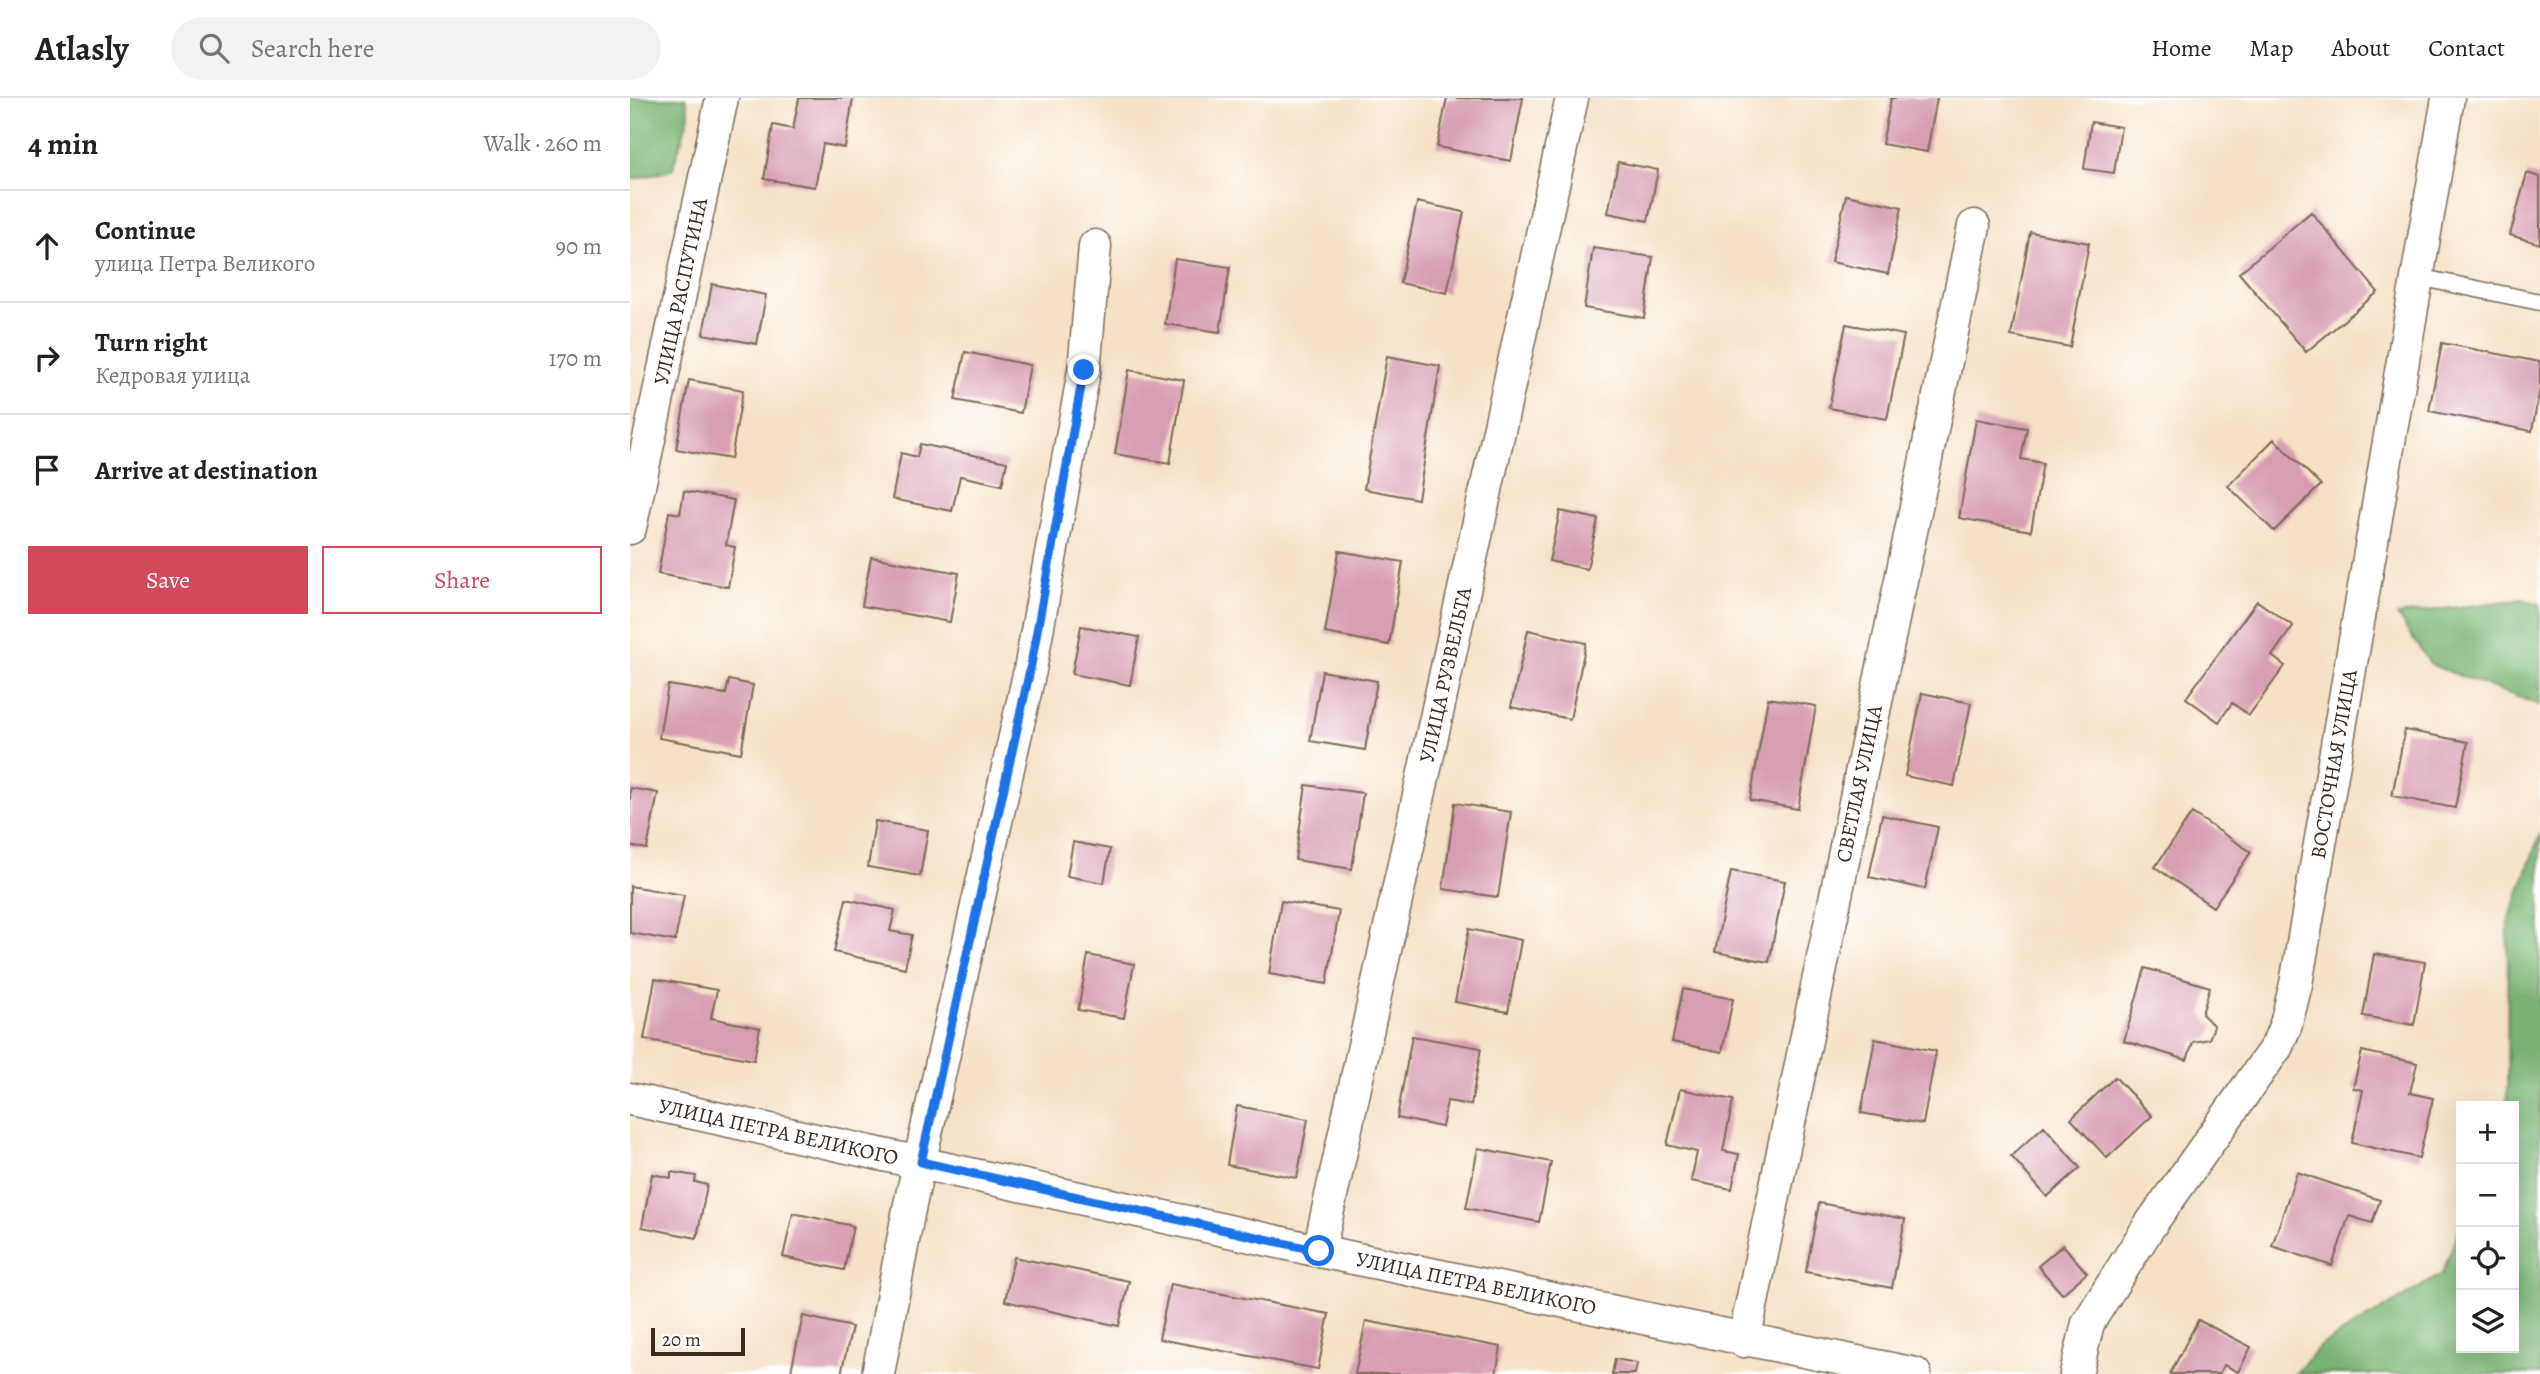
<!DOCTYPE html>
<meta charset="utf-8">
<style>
body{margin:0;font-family:Alegreya,serif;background:#f2f2f2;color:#222}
.controls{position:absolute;right:21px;bottom:21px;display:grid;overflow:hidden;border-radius:0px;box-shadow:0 7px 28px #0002}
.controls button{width:63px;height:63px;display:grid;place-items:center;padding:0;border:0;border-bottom:2px solid #e0e0e0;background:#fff;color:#222;font:35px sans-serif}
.scale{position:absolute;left:21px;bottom:18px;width:94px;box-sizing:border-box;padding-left:7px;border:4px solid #3b2a1e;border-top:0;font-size:19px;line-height:24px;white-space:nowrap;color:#3b2a1e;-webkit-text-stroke:5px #fff;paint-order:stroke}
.stop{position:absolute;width:21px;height:21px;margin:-16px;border:5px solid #1a73e8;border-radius:50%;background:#fff}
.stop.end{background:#1a73e8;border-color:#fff;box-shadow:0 2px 7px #0008}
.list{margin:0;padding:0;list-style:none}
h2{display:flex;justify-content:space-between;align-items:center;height:91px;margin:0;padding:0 28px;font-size:30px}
h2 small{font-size:23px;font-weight:400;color:#767676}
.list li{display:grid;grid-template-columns:46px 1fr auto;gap:21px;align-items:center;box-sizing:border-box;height:112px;padding:0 28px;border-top:2px solid #e0e0e0}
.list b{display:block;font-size:26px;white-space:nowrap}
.list p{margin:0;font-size:23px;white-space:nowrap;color:#767676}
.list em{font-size:23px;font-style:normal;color:#767676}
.actions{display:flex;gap:14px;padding:21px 28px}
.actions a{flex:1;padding:16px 0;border:2px solid #d1495b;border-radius:0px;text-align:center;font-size:24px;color:#d1495b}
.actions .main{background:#d1495b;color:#fff}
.icon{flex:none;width:38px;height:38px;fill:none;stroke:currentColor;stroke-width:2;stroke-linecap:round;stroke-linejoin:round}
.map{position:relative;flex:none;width:1910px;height:1276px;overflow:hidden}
header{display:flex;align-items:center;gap:42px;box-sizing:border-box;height:98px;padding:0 35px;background:#fff;border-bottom:2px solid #e0e0e0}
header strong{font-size:33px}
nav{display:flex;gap:38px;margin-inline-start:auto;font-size:24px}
.search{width:490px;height:63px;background:#f2f2f2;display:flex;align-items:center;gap:18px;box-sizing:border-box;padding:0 24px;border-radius:38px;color:#767676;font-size:26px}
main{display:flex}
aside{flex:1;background:#fff}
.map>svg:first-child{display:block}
</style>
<header>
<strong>Atlasly</strong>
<div class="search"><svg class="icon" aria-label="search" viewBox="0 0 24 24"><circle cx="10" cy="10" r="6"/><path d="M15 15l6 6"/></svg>Search here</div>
<nav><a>Home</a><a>Map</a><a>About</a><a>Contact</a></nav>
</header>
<main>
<aside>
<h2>4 min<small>Walk · 260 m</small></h2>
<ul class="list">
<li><svg class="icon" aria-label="ahead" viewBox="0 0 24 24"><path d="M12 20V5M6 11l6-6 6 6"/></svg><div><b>Continue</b><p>улица Петра Великого</p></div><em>90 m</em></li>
<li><svg class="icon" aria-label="right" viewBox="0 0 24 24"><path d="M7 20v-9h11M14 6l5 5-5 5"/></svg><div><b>Turn right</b><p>Кедровая улица</p></div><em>170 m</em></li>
<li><svg class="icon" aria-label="arrive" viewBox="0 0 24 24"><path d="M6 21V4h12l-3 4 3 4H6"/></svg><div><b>Arrive at destination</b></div></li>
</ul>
<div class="actions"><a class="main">Save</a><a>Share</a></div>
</aside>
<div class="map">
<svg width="1910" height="1276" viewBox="0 0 1910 1276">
<rect width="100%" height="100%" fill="#fff"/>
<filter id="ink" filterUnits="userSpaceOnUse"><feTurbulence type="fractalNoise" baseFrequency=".0143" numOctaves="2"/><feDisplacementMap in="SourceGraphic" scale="14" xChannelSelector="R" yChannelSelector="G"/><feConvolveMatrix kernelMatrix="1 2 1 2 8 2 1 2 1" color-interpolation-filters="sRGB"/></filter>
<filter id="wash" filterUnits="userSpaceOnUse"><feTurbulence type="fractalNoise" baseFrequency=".00686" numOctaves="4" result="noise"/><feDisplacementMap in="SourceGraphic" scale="28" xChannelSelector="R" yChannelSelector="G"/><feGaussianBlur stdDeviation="1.57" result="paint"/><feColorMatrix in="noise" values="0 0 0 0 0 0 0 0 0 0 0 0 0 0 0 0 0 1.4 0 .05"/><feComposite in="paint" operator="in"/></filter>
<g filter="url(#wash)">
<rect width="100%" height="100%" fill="#f4e1c7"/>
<!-- forest -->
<path fill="#78b372" stroke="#5a6e48" stroke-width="2" d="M 0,0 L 56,0 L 59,18 L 42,72 L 5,81 L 0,81 Z
M 1892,501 L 1910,506 L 1910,607 L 1801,567 L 1767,517 Z
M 1910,736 L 1910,1276 L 1665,1276 L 1690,1248 L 1812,1176 L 1831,1126 L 1831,1250 L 1884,1250 L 1884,1008 L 1877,1008 L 1878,825 Z"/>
<g id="blocks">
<!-- building -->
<path fill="#d79eb2" d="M 169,0 L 223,0 L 215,50 L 193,46 L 185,89 L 134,81 L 143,27 L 163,31 Z
M 817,0 L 893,0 L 881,63 L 807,49 Z
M 1261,0 L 1307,0 L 1297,54 L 1252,46 Z
M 1461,24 L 1491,29 L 1484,75 L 1454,71 Z
M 988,64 L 1028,72 L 1018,123 L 978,115 Z
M 1897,75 L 1910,79 L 1910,146 L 1880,137 Z
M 1216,97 L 1272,109 L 1258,176 L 1201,164 Z
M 787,104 L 834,114 L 817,195 L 770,185 Z
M 1681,114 L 1748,194 L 1676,254 L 1609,175 Z
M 1400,134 L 1459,145 L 1440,249 L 1381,238 Z
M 963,150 L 1023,159 L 1014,220 L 954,210 Z
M 545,161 L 600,169 L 590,234 L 535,226 Z
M 82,186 L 136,197 L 127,246 L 73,236 Z
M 1216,226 L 1274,237 L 1257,321 L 1199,310 Z
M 1812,245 L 1910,264 L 1910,290 L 1902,333 L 1799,313 Z
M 335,254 L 400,267 L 391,315 L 325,302 Z
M 757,258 L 810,268 L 788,401 L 734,391 Z
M 499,272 L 554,282 L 540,365 L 485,356 Z
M 59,282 L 113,292 L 101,361 L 46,351 Z
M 1346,321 L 1397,330 L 1391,361 L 1413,365 L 1401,433 L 1329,420 Z
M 1644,341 L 1691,387 L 1644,433 L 1598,388 Z
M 290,346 L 377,364 L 372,387 L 330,378 L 322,413 L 262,401 L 271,355 L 287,359 Z
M 54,393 L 104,402 L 96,447 L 105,449 L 98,489 L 28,476 L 39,414 L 50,416 Z
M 930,413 L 968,421 L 957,471 L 919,463 Z
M 709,453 L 773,464 L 759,547 L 695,535 Z
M 241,459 L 329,475 L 320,524 L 232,508 Z
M 1627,503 L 1663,528 L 1642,558 L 1655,568 L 1619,617 L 1602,605 L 1589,624 L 1556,600 Z
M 451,528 L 509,539 L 500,587 L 442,576 Z
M 898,532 L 956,545 L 940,621 L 881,609 Z
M 692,573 L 747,583 L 735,652 L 680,643 Z
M 99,582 L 123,587 L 111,655 L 29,640 L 38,587 L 96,596 Z
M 1292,595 L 1341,605 L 1324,688 L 1275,678 Z
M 1138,600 L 1186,608 L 1168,711 L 1120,702 Z
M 1775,632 L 1838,644 L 1825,710 L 1762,698 Z
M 676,687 L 733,695 L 722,771 L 665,762 Z
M 0,690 L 28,695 L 17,751 L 0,748 Z
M 825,705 L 881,714 L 868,799 L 813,791 Z
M 1562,715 L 1621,754 L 1583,809 L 1525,769 Z
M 1252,717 L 1308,729 L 1295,791 L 1239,779 Z
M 245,723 L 298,732 L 290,778 L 238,769 Z
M 443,744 L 480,751 L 474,785 L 437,778 Z
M 1101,773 L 1155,783 L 1139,864 L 1085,854 Z
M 0,788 L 54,797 L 45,843 L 0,835 Z
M 216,801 L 265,812 L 260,833 L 282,837 L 275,870 L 204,854 Z
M 651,803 L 709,813 L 697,886 L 639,876 Z
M 839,831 L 891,842 L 878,914 L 825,904 Z
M 1744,856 L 1795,864 L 1784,927 L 1733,918 Z
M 458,857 L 504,866 L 494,920 L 448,912 Z
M 1515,870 L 1580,889 L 1572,916 L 1584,928 L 1579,941 L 1563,944 L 1557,962 L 1494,943 Z
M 25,881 L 87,892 L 81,920 L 130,930 L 124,962 L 14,941 Z
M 1053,891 L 1103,901 L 1092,954 L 1042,944 Z
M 782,938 L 851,950 L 841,1007 L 817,1003 L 812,1029 L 767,1020 Z
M 1245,941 L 1306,953 L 1293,1026 L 1231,1015 Z
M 1732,953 L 1787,965 L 1780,995 L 1803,1000 L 1789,1060 L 1722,1045 L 1733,992 L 1723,990 Z
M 1485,979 L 1522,1018 L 1477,1060 L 1441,1021 Z
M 1050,991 L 1103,1002 L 1093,1053 L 1109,1056 L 1102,1091 L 1061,1083 L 1067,1054 L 1037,1047 Z
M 607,1008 L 678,1021 L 667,1080 L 597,1067 Z
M 1414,1028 L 1450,1070 L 1417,1099 L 1381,1058 Z
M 848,1050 L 921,1064 L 909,1124 L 836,1110 Z
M 41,1074 L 66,1078 L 65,1084 L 77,1087 L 67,1140 L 12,1129 L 22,1076 L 41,1080 Z
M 1667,1074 L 1750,1102 L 1742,1125 L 1719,1118 L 1702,1168 L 1642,1148 Z
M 1189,1105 L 1275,1121 L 1262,1190 L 1176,1174 Z
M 163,1115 L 223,1128 L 214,1172 L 153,1159 Z
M 1433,1147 L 1457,1175 L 1432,1196 L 1408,1168 Z
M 384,1159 L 499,1183 L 489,1228 L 375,1203 Z
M 540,1186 L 699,1216 L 688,1271 L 529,1241 Z
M 173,1218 L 222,1229 L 211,1276 L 176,1276 L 161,1273 Z
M 1568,1222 L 1621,1249 L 1608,1274 L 1594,1267 L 1589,1276 L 1540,1276 Z
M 736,1223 L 871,1249 L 866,1276 L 725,1276 Z
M 985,1261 L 1007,1265 L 1005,1276 L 982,1276 Z"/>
</g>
</g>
<g filter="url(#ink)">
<use href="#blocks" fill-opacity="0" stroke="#7c6a59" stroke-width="2"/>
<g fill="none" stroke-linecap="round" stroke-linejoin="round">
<defs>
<path id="service" d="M 1788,179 L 1910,204"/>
<g id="minor">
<path id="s1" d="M 0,430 L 92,0"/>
<path id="s2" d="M 0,1001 L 689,1153 L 1285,1276"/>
<path id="s3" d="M 689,1153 L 942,0"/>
<path id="s4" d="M 1114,1243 L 1344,128"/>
<path d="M 248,1276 L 279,1111 L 400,572 L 454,273 L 465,148"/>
<path id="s5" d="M 1446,1276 L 1458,1225 L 1520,1127 L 1647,948 L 1656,926 L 1666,886 L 1818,0"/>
</g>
</defs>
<!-- service casing -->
<use href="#service" stroke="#7c6a59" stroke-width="19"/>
<!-- minor casing -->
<use href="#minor" stroke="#7c6a59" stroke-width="35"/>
<!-- service -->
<use href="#service" stroke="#fff" stroke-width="16"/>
<!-- minor -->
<use href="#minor" stroke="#fff" stroke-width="32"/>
</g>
</g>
<g fill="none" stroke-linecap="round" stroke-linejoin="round" filter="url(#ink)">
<!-- route -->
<path stroke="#1a73e8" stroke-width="9" d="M 454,272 L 400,572 L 291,1064 L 689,1153"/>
</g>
<g text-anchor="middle" stroke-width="5" stroke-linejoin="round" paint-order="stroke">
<!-- street labels -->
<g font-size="21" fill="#3b2a1e" stroke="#fff">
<text dy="7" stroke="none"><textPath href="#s1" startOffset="242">УЛИЦА РАСПУТИНА</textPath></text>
<text dy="7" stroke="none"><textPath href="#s3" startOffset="590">УЛИЦА РУЗВЕЛЬТА</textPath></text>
<text dy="7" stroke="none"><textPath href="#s5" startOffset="676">ВОСТОЧНАЯ УЛИЦА</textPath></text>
<text dy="7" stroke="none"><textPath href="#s4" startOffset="569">СВЕТЛАЯ УЛИЦА</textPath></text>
<text dy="7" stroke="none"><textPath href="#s2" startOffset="152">УЛИЦА ПЕТРА ВЕЛИКОГО</textPath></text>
<text dy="7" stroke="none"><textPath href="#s2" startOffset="866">УЛИЦА ПЕТРА ВЕЛИКОГО</textPath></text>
</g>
</g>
</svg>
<div class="controls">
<button>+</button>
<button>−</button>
<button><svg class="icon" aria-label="locate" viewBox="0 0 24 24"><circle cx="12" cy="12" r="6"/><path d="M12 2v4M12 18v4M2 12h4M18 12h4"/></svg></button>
<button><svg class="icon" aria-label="layers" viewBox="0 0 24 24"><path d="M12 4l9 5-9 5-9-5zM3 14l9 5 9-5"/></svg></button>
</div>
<div class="scale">20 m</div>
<div class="stop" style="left:689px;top:1153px"></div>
<div class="stop end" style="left:454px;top:272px"></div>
</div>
</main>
